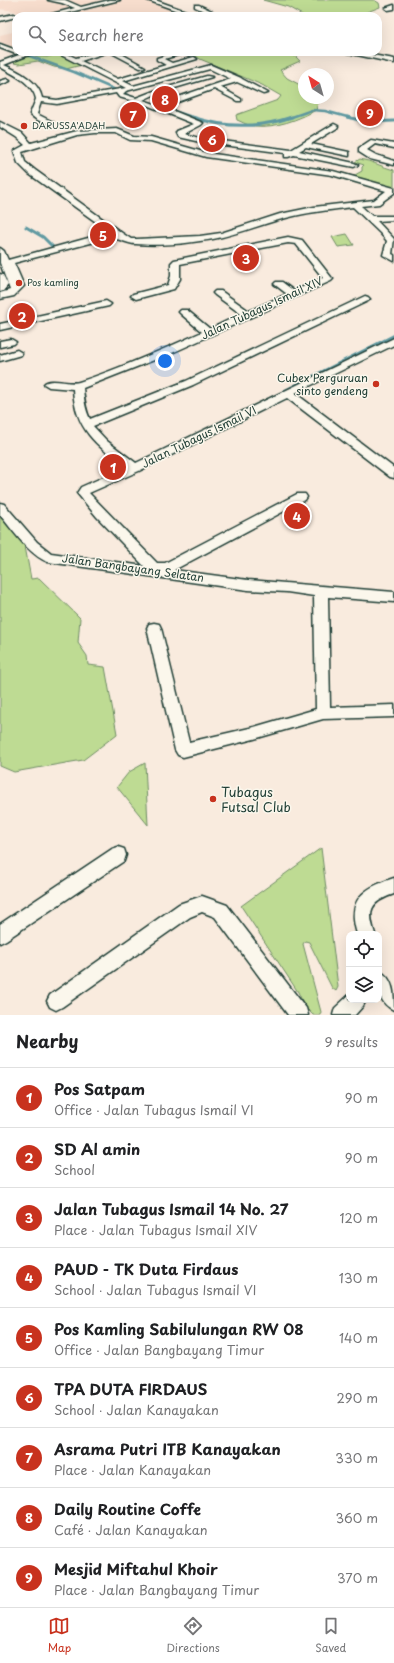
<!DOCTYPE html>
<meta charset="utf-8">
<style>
body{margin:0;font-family:"Playpen Sans",sans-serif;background:#f2f2f2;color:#202124}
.controls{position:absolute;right:12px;bottom:12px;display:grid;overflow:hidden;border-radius:8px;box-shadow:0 4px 16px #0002}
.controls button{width:36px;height:36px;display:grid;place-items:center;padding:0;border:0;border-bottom:1px solid #e0e0e0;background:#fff;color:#202124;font:20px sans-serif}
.compass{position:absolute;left:298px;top:68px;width:36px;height:36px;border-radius:50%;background:#fff;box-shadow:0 4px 16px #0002;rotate:323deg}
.you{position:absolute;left:165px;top:361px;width:14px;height:14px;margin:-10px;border:3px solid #fff;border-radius:50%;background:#1a73e8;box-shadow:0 0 0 6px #1a73e833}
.badge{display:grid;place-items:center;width:26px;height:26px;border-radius:50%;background:#c8321e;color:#fff;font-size:13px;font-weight:700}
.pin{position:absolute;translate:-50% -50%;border:2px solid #fff;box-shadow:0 1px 4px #0006}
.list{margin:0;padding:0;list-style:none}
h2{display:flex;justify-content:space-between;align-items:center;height:52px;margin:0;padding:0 16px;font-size:17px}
h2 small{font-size:13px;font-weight:400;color:#757577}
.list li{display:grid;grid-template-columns:26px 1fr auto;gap:12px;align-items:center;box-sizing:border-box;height:60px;padding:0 16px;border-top:1px solid #e0e0e0}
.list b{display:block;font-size:15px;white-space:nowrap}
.list p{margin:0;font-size:13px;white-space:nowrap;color:#757577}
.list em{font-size:13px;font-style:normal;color:#757577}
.icon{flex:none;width:22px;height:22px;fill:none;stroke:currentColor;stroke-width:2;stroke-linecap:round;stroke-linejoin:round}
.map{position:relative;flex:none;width:394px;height:1015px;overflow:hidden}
.search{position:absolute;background:#fff;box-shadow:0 4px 16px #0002;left:12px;right:12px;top:12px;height:44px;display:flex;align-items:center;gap:10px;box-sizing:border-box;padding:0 14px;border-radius:12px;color:#757577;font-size:15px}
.sheet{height:592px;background:#fff}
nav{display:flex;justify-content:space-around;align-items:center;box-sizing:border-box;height:56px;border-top:1px solid #e0e0e0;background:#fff;font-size:11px;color:#757577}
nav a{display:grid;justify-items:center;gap:2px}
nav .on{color:#c8321e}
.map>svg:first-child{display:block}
</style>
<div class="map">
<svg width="394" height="1015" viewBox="0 0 394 1015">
<rect width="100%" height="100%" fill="#f9ebde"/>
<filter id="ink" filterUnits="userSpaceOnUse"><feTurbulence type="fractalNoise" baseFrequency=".025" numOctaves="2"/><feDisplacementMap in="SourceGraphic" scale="8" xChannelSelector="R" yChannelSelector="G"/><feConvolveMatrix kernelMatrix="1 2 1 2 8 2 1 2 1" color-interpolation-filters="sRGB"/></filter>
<g filter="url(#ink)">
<!-- built -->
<path fill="#f7ddcd" d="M 9,0 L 148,0 L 181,13 L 165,16 L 26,16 L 14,11 L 0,9 L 0,1 Z
M 16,31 L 16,50 L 0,42 L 0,35 Z"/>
<!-- green -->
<path fill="#bedb93" stroke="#6e8c64" d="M 263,0 L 374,0 L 379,3 L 380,7 L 357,16 L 304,16 L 288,7 Z
M 195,52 L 286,52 L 295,56 L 300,61 L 280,70 L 287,78 L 304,87 L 304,98 L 316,98 L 318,103 L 316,110 C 298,120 276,128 255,126 C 249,126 242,122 237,120 L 236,115 L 278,100 L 281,96 L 262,85 L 200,59 L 193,54 Z
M 58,54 L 82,65 L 66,69 L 54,67 L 38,61 L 19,64 L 14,63 L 15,61 L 31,56 L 47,57 Z
M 360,159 C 372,161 382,167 394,170 L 394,191 L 353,176 L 362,171 L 362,167 L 364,165 L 355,162 Z
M 347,234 L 354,245 L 338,247 L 332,237 Z
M 0,510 L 24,541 L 31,579 L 39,578 L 80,618 L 78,643 L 87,656 L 88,665 L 105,667 L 117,734 L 83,760 L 14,772 L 0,766 Z
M 145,763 L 148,825 L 117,787 L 129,772 Z
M 321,848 L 338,987 L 336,991 L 332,988 L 309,942 L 305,941 L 303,944 L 321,1012 L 320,1015 L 313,1015 L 305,1007 L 298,992 L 241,906 Z"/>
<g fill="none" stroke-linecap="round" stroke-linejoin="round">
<!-- stream-far2 -->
<path stroke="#5f99a1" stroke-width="2.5" d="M 18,52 L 74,72 L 132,97
M 165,108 L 195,118
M 289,118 L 312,110 L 325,111 L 351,118"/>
<!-- stream-far1 -->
<path stroke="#5f99a1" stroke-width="3" d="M 192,117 C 225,128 259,128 292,117
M 347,117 L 367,122 L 394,121
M 26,227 L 43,237 L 55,249"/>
<!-- stream -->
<path stroke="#5f99a1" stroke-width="4" d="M 285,391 L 394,336"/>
<defs>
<path id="street" d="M 48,0 L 65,0 L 81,7 L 110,0 L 120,0 L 54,16 L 44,16 L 75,8 L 62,3 Z
M 147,0 L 155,0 L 191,13 L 186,14 Z
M 195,5 L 199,5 L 212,11 L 204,14 L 206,16 L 199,16 L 196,14 L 204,11 L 195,7 Z
M 394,5 L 394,9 L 388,10 L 385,8 Z
M 14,14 L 17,16 L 16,17 L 0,21 L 0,17 Z
M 0,44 L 16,50 L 16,52 L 19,52 L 16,54 L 0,48 Z
M 27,52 L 36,52 L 4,65 C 18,71 39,81 42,98 L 57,100 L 126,88 L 55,52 L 63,52 L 76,58 L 98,52 L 108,52 L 81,61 L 118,79 L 166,65 L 157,60 L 157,58 L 177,52 L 182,52 L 182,54 L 164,59 L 172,63 L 194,57 L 197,59 L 123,81 L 133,86 L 211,65 L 241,78 L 242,79 L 268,93 L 263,94 L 237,82 L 220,87 L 241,99 L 241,101 L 237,101 L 214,89 L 164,107 L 203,123 L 201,125 L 184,134 L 200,138 L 291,150 L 334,124 L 338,126 L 337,128 L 311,144 L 349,152 L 349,156 L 306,147 L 299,151 L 354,163 L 358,165 L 354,167 L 294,155 L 288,157 L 285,157 L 285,153 L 200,142 L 178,137 L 176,133 L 177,131 L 194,124 L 144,104 L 119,97 L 116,93 L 57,104 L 41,102 L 37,114 L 53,122 C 46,126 34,119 30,114 L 36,99 C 33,83 13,74 0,67 L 0,62 ZM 210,69 L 231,79 L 184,95 L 158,105 L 143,100 L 158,93 L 212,77 L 207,76 L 154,91 L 136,98 L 123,94 L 126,91 Z
M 110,52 L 118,52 L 145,67 L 140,68 Z
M 343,52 L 356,52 L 394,59 L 394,63 Z
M 7,79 L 10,81 L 0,85 L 0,81 Z
M 0,122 L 22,133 L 31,143 L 77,131 L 117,129 L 134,136 L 151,137 L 207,153 L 333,171 L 394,188 L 394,193 L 379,204 L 361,206 L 372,216 L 394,216 L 394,220 L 377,221 L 394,239 L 392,254 L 394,255 L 394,261 L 383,255 L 387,241 L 380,233 L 353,207 C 330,210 308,212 286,218 C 257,225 230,238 200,241 C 182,244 155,246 136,244 C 126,244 120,238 110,238 L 14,263 L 24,286 L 14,296 L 0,299 L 0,293 L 10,290 L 0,263 L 0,248 L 4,251 L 8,260 L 110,232 L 29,174 L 18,163 L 14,151 L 25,145 L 16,137 L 0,127 ZM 95,133 L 116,133 L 130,140 L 151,141 L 206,157 L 332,175 L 386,191 L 374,200 L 314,207 L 280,214 L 221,233 L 200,236 L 137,239 L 131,239 L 122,233 L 35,170 L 25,162 L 22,152 L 77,135 Z
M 371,140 L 394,144 L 394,148 L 375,144 L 367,150 L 376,155 L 394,161 L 394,165 L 370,159 L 359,152 L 359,148 Z
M 288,237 L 302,240 L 331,277 L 333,279 L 331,281 L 172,353 L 83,388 C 84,399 85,409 90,419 L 186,381 L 365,296 L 368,297 L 370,299 L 368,301 L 193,385 L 93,426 L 107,441 L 136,463 L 394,338 L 394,345 L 295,393 L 394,468 L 394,478 L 390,477 L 287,398 L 139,471 L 89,493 L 157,563 L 165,563 L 297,494 L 305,494 L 307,497 L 305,500 L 174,570 L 248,580 L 394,592 L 394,602 L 328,597 L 330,707 L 394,705 L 394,717 L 323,719 L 254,739 L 183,757 L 178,755 L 175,750 L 147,628 L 149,624 L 154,623 L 159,624 L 161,628 L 189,742 L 254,727 L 316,709 L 314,596 L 287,592 L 248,590 L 48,562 C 30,556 12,529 0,515 L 0,503 L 4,504 L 37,542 L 51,553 L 144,566 L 97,517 L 77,493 L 81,487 L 126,467 C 96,445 75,429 73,389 L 49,387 L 44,384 C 50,377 70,385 79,382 C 121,368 162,350 202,332 L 181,314 L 179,312 L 181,310 L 187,310 L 210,329 L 241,314 L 215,295 L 213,293 L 215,291 L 221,291 L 249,311 L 287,294 L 274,284 L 276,282 L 282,282 L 294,291 L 323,278 L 296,244 L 288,243 L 180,264 L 180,279 L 174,289 L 136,299 L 131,296 L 133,294 L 168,285 L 171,276 L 171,263 L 174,260 Z
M 0,274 L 3,275 L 8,285 L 3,291 L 0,292 Z
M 106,301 L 111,304 L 109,306 L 0,330 L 0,324 Z
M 11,339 L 16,342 L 14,344 L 0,347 L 0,341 Z
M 17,350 L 22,353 L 21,355 L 0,361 L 0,355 Z
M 118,847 L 124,849 L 126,855 L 124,861 L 6,940 L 0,943 L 0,924 L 112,849 Z
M 394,878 L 394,894 C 370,902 367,910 375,934 L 357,934 C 346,899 364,888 394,878 Z
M 202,896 L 227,905 L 306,1008 L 308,1015 L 288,1015 L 215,917 L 202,912 L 190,917 L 62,1007 L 56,1010 L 50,1007 L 47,1001 L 50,995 L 179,904 Z
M 379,971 C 394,978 394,994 394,1010 C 377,1003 379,987 379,971 Z
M 349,995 L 349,1000 L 366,1000 L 363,1006 L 355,1015 L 333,1015 L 335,1008 Z"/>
</defs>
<!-- street casing -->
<use href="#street" stroke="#1f3d34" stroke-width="3"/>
<!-- street -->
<use href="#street" fill="#fbf7ec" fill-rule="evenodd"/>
</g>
</g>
<!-- markers -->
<g fill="#c8321e" stroke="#fbf7ec" stroke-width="1.5">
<circle cx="24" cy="126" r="4"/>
<circle cx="19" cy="283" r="4"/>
<circle cx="376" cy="384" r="4"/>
<circle cx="213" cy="799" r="4"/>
</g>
<g text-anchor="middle" stroke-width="3" stroke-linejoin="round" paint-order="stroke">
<!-- far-poi labels -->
<g font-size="9" fill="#1f3d34" stroke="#fbf7ec" text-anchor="start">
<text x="32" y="129">DARUSSA'ADAH</text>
<text x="27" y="286">Pos kamling</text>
</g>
<!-- street labels -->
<g font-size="11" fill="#1f3d34" stroke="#fbf7ec">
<text transform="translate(262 308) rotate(-25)" y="4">Jalan Tubagus Ismail XIV</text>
<text transform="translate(199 437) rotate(-26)" y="4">Jalan Tubagus Ismail VI</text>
<text transform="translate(133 568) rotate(8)" y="4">Jalan Bangbayang Selatan</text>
</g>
<!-- poi labels -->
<g font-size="11" fill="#1f3d34" stroke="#fbf7ec" text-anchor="end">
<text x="368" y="382">Cubex Perguruan<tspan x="368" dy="13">sinto gendeng</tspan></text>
</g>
<!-- near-poi labels -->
<g font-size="13" fill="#1f3d34" stroke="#fbf7ec" text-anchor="start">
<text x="221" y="797">Tubagus<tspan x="221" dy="15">Futsal Club</tspan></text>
</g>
</g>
</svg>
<div class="controls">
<button><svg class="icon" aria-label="locate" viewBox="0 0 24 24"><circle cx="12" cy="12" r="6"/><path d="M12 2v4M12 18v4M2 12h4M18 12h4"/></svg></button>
<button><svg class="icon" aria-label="layers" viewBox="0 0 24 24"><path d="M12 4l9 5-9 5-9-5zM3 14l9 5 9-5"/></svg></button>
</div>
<svg class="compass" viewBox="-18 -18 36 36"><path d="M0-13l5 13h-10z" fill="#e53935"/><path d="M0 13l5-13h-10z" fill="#757577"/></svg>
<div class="you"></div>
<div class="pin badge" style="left:113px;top:467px">1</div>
<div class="pin badge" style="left:22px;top:316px">2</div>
<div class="pin badge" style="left:246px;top:258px">3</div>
<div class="pin badge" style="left:297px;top:516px">4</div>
<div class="pin badge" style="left:103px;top:235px">5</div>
<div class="pin badge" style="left:212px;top:139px">6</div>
<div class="pin badge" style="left:133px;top:115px">7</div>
<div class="pin badge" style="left:165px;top:99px">8</div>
<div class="pin badge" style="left:370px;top:113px">9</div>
<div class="search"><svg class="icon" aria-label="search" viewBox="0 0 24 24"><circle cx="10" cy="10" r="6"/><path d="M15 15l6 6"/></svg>Search here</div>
</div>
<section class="sheet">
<h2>Nearby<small>9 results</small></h2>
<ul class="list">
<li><span class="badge">1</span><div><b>Pos Satpam</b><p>Office · Jalan Tubagus Ismail VI</p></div><em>90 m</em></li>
<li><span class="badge">2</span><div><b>SD Al amin</b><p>School</p></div><em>90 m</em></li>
<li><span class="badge">3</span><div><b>Jalan Tubagus Ismail 14 No. 27</b><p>Place · Jalan Tubagus Ismail XIV</p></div><em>120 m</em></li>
<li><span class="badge">4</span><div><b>PAUD - TK Duta Firdaus</b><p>School · Jalan Tubagus Ismail VI</p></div><em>130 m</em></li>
<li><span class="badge">5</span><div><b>Pos Kamling Sabilulungan RW 08</b><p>Office · Jalan Bangbayang Timur</p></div><em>140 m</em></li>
<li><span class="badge">6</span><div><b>TPA DUTA FIRDAUS</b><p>School · Jalan Kanayakan</p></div><em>290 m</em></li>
<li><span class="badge">7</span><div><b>Asrama Putri ITB Kanayakan</b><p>Place · Jalan Kanayakan</p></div><em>330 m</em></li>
<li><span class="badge">8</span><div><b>Daily Routine Coffe</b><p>Café · Jalan Kanayakan</p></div><em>360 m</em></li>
<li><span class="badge">9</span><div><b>Mesjid Miftahul Khoir</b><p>Place · Jalan Bangbayang Timur</p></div><em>370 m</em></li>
</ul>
</section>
<nav>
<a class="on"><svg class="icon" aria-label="map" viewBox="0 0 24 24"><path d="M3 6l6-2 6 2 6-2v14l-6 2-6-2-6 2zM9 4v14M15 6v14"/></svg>Map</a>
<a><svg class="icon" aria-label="directions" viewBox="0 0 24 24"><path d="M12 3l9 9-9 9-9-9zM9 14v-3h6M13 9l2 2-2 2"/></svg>Directions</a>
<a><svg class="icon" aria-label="saved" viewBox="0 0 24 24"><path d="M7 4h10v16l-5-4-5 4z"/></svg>Saved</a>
</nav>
